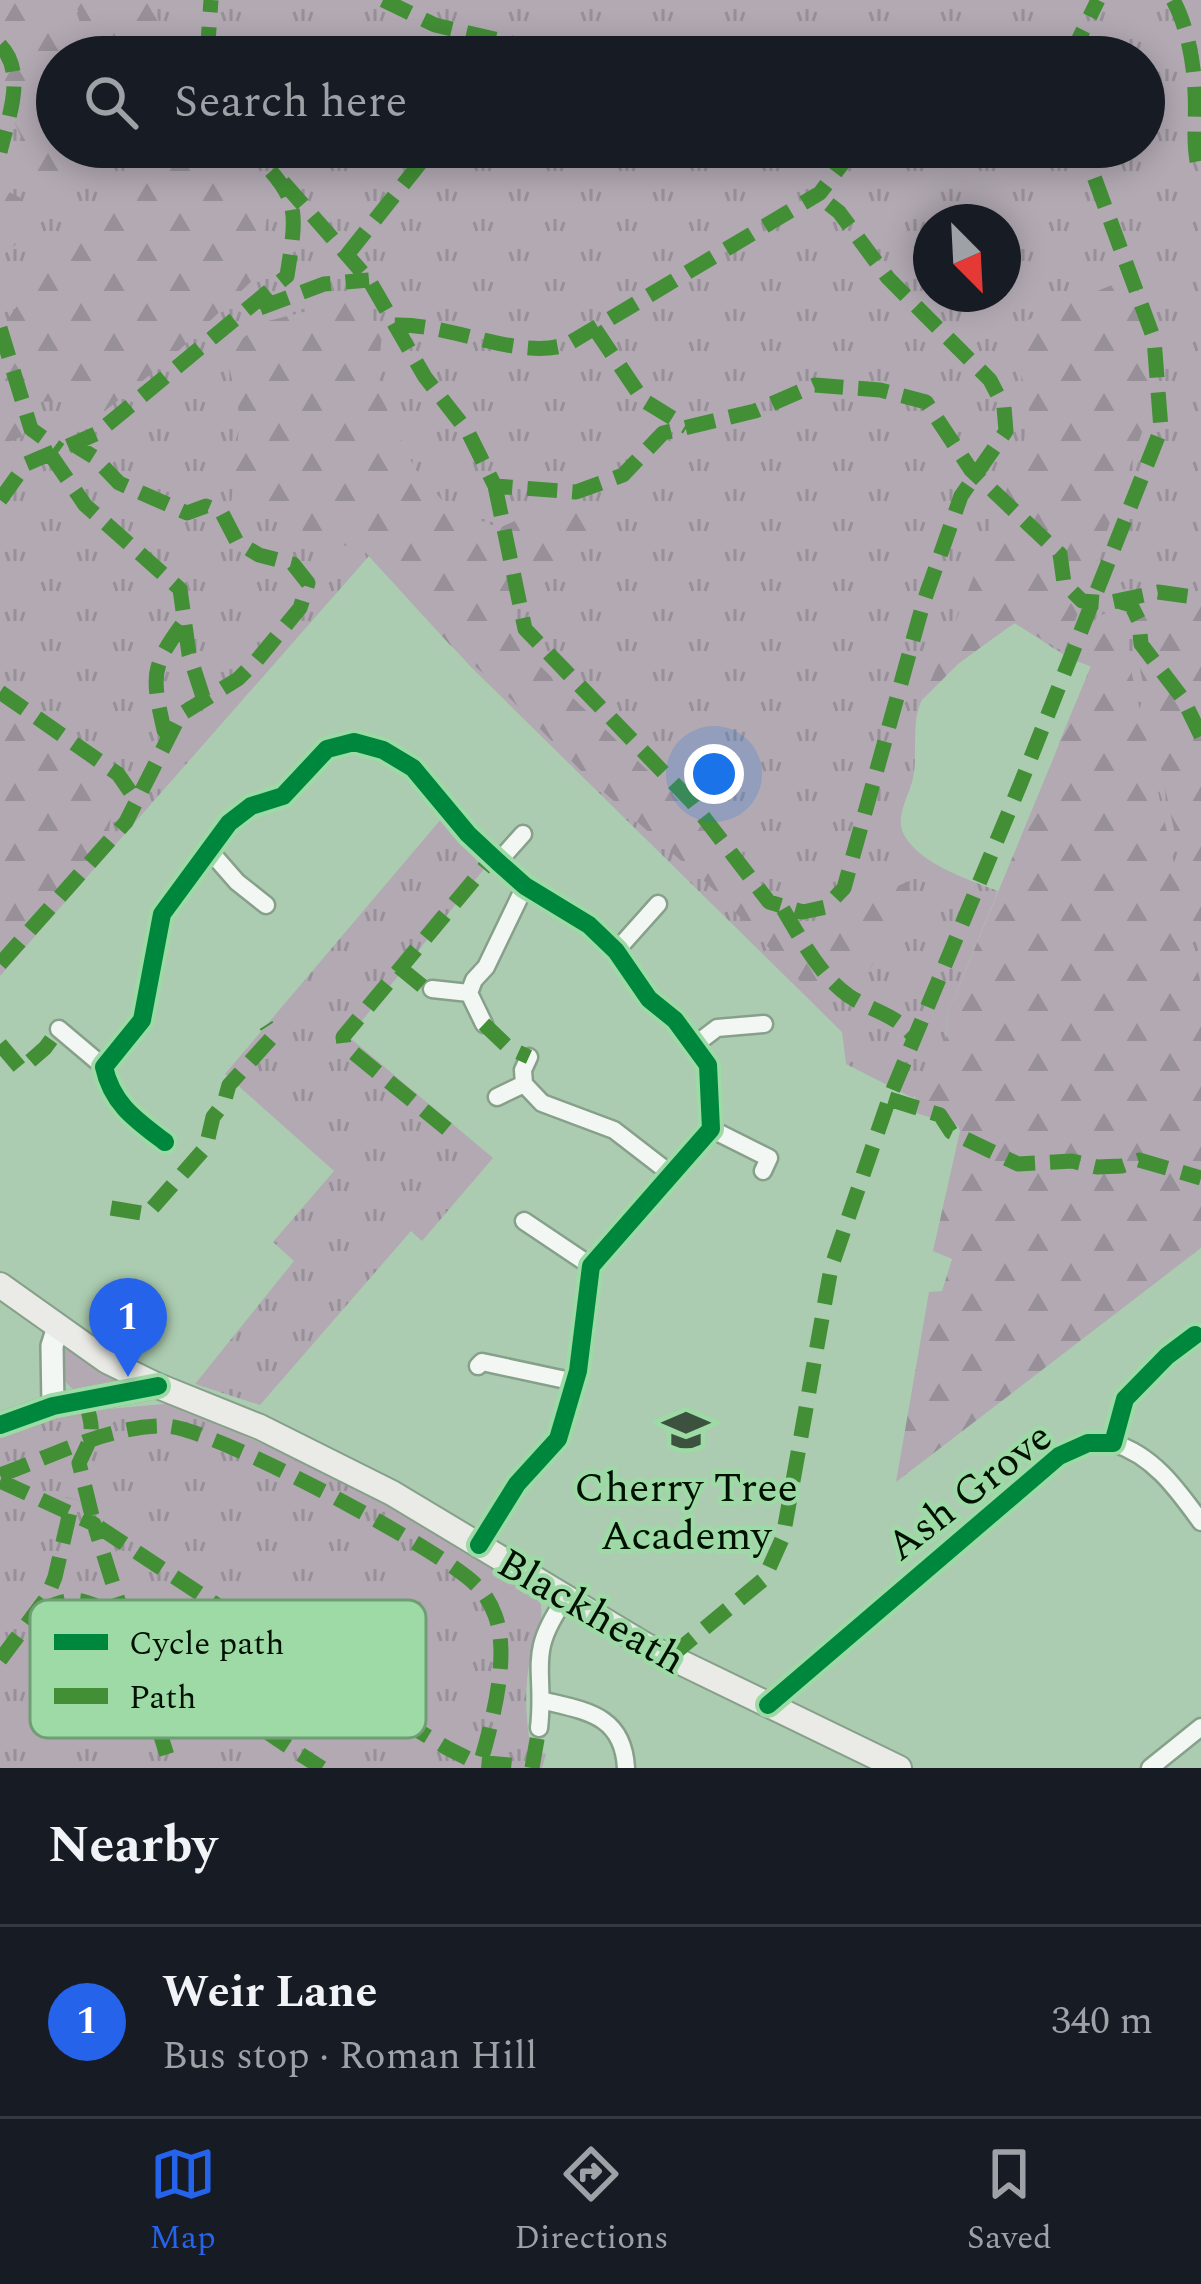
<!DOCTYPE html>
<meta charset="utf-8">
<style>
body{margin:0;font-family:Spectral,serif;background:#20242c;color:#f1f3f6}
.compass{position:absolute;left:913px;top:204px;width:108px;height:108px;border-radius:50%;background:#171b24;box-shadow:0 6px 30px #0003;rotate:156deg}
.you{position:absolute;left:714px;top:774px;width:42px;height:42px;margin:-30px;border:9px solid #fff;border-radius:50%;background:#1a73e8;box-shadow:0 0 0 18px #1a73e833}
.badge{display:grid;place-items:center;width:78px;height:78px;border-radius:50%;background:#2563eb;color:#fff;font-size:39px;font-weight:700}
.pin{position:absolute;translate:-50% -99px;filter:drop-shadow(0 3px 6px #0008)}
.pin::after{content:'';position:absolute;top:63px;width:42px;height:36px;background:inherit;clip-path:polygon(0 0,100% 0,50% 100%)}
.list{margin:0;padding:0;list-style:none}
h2{display:flex;justify-content:space-between;align-items:center;height:156px;margin:0;padding:0 48px;font-size:51px}
h2 small{font-size:39px;font-weight:400;color:#9ea1a6}
.list li{display:grid;grid-template-columns:78px 1fr auto;gap:36px;align-items:center;box-sizing:border-box;height:192px;padding:0 48px;border-top:3px solid #363941}
.list b{display:block;font-size:45px;white-space:nowrap}
.list p{margin:0;font-size:39px;white-space:nowrap;color:#9ea1a6}
.list em{font-size:39px;font-style:normal;color:#9ea1a6}
.icon{flex:none;width:66px;height:66px;fill:none;stroke:currentColor;stroke-width:2;stroke-linecap:round;stroke-linejoin:round}
.map{position:relative;flex:none;width:1201px;height:1768px;overflow:hidden}
.search{position:absolute;background:#171b24;box-shadow:0 6px 30px #0003;left:36px;right:36px;top:36px;height:132px;display:flex;align-items:center;gap:30px;box-sizing:border-box;padding:0 42px;border-radius:66px;color:#9ea1a6;font-size:45px}
.sheet{height:348px;background:#171b24}
nav{display:flex;justify-content:space-around;align-items:center;box-sizing:border-box;height:168px;border-top:3px solid #363941;background:#171b24;font-size:33px;color:#9ea1a6}
nav a{display:grid;justify-items:center;gap:6px}
nav .on{color:#2563eb}
.map>svg:first-child{display:block}
</style>
<div class="map">
<svg width="1201" height="1768" viewBox="0 0 1201 1768">
<defs>
<pattern id="grass-tufts" width="24" height="20" patternUnits="userSpaceOnUse" patternTransform="scale(3)"><rect width="24" height="20" fill="#b2a9b3"/><path d="M3 7l-1-3M5 7V3M7 7l1-3M15 17l-1-3M17 17v-4M19 17l1-3" fill="none" stroke="#979098"/></pattern>
<pattern id="forest-firs" width="22" height="20" patternUnits="userSpaceOnUse" patternTransform="scale(3)"><rect width="22" height="20" fill="#b2a9b3"/><path d="M5 1l3.5 6h-7zM16 11l3.5 6h-7z" fill="#979098"/></pattern>
</defs>
<rect width="100%" height="100%" fill="#abccb0"/>
<!-- grass -->
<path fill="url(#grass-tufts)" fill-rule="evenodd" d="M 0,0 L 1201,0 L 1201,1115 L 1059,743 L 1091,666 L 1070,659 L 1015,623 C 987,643 939,671 922,700 C 910,722 919,758 912,782 C 907,800 895,818 904,835 C 921,865 968,879 998,891 L 946,1018 C 951,1048 933,1076 913,1098 L 846,1064 L 842,1032 L 471,667 L 369,556 L 0,976 ZM 57,57 L 1144,57 L 1144,147 L 57,147 ZM 931,222 L 1003,222 L 1003,294 L 931,294 Z
M 442,818 L 484,869 L 349,1037 L 493,1158 L 422,1241 L 411,1231 L 260,1405 L 195,1384 L 294,1261 L 273,1242 L 334,1171 L 225,1074 Z
M 62,1344 L 135,1383 L 76,1393 L 62,1378 Z
M 174,1403 L 384,1501 L 520,1584 L 540,1600 C 545,1621 535,1636 531,1656 C 524,1683 525,1724 532,1751 L 546,1754 L 542,1768 L 0,1768 L 0,1425 L 20,1417 Z"/>
<!-- forest -->
<path fill="url(#forest-firs)" d="M 0,0 L 54,0 L 70,57 L 57,57 L 57,147 L 85,147 L 88,167 L 43,186 L 10,112 L 0,105 Z
M 74,0 L 150,0 L 174,57 L 94,57 Z
M 123,147 L 217,147 L 267,217 L 258,275 L 171,358 L 101,414 L 68,401 L 32,402 L 23,436 L 0,446 L 0,330 L 74,226 L 128,166 Z
M 3,189 L 21,198 L 21,240 L 0,258 Z
M 1124,280 L 1155,361 L 1156,393 L 1064,652 L 1014,623 L 958,664 L 922,700 C 951,636 976,572 1000,506 C 1013,473 1032,432 1029,396 L 1004,330 Z
M 359,298 L 382,333 L 377,388 L 415,469 L 448,507 L 499,528 L 568,497 L 597,512 L 593,539 L 509,605 L 537,663 L 716,837 L 777,921 L 810,937 L 873,896 L 910,881 L 907,910 L 853,995 L 814,995 L 713,889 L 589,779 L 497,685 L 450,645 L 366,553 L 231,505 L 240,418 L 226,351 L 264,322 Z
M 1123,589 L 1201,595 L 1201,957 Z
M 1117,607 L 1201,985 L 1201,1248 L 896,1482 L 929,1292 L 942,1291 L 952,1259 L 933,1251 L 960,1131 L 958,1126 L 916,1113 C 906,1073 955,1061 946,1018 L 1091,667 L 1077,660 L 1096,618 Z
M 0,697 L 24,722 L 115,780 L 109,832 L 67,894 L 0,954 Z"/>
<g fill="none" stroke-linecap="round" stroke-linejoin="round">
<defs>
<path id="minor" d="M 209,850 L 237,882 L 266,905
M 498,862 L 523,834
M 616,951 L 658,904
M 432,989 L 469,993
M 484,1024 L 469,993 L 474,980 L 486,967 L 525,886
M 59,1029 L 104,1067
M 696,1044 L 717,1028 L 764,1024
M 524,1084 L 523,1070 L 529,1057
M 497,1097 L 524,1084 L 542,1103 L 614,1130 L 671,1174
M 711,1129 L 769,1158 L 763,1171
M 165,1142 C 136,1120 112,1104 104,1067 L 142,1020 L 162,914 L 229,823 L 251,806 L 283,796 L 327,749 L 354,742 L 383,750 L 413,768 L 468,834 L 498,862 L 525,886 L 589,925 L 616,951 L 649,999 L 675,1020 L 708,1065 L 711,1129 L 591,1266 L 578,1371 L 558,1439 L 517,1484 L 479,1545
M 524,1221 L 591,1266
M 478,1366 L 482,1362 L 575,1382
M 1113,1443 C 1153,1455 1177,1489 1201,1522
M 541,1700 C 585,1711 623,1714 626,1768
M 768,1705 L 1059,1456 L 1088,1443 L 1113,1443 L 1125,1399 L 1167,1356 L 1195,1335
M 539,1728 C 546,1667 525,1656 566,1598
M 1150,1768 L 1201,1727"/>
<path id="tertiary" d="M 53,1406 L 52,1346 L 58,1327
M 0,1425 L 53,1406 L 158,1386"/>
<path id="secondary" d="M 0,1285 L 107,1361 L 158,1386 L 260,1427 L 392,1493 L 645,1645 L 899,1768"/>
</defs>
<!-- minor casing -->
<use href="#minor" stroke="#86a08a" stroke-width="21"/>
<!-- tertiary casing -->
<use href="#tertiary" stroke="#86a08a" stroke-width="26"/>
<!-- secondary casing -->
<use href="#secondary" stroke="#86a08a" stroke-width="28"/>
<!-- minor -->
<use href="#minor" stroke="#f2f7f3" stroke-width="16"/>
<!-- tertiary -->
<use href="#tertiary" stroke="#f2f7f3" stroke-width="21"/>
<!-- secondary -->
<use href="#secondary" stroke="#eaebe6" stroke-width="24"/>
<!-- quiet -->
<path stroke="#428f36" stroke-width="15" stroke-dasharray="30 15" stroke-linecap="butt" d="M 383,0 L 435,25 L 570,57
M 1173,0 C 1187,25 1194,63 1195,92 C 1197,121 1191,148 1201,176
M 0,45 C 27,73 8,118 0,152
M 207,57 L 211,0
M 1022,57 L 1048,57
M 1070,57 L 1098,0
M 283,182 L 369,280 L 425,377 L 468,432 L 495,486 L 576,492 L 623,475 L 663,433 L 755,411 L 815,385 L 880,390 L 926,402 L 971,470 L 1060,554 L 1064,583 L 1082,601 L 1107,603 L 1158,592 L 1201,598
M 347,255 L 433,147
M 260,308 L 324,284 L 369,280
M 395,325 C 450,323 520,361 568,344 L 820,193 L 855,147
M 0,328 L 31,429 L 60,450
M 595,329 L 643,400 L 687,427
M 50,454 L 85,505 L 180,589 L 189,654 L 204,700
M 495,486 L 525,629 L 692,802 L 769,902 L 803,912 L 826,907 L 844,888 L 923,604 L 961,496 L 1006,431 L 1004,407 L 990,380 L 888,278 L 839,212 L 817,195
M 0,500 L 26,464 L 96,434 L 287,276 C 298,206 300,199 248,147
M 1118,601 L 1131,605 L 1139,621 L 1141,644 L 1183,699 L 1201,736
M 0,692 L 118,774 L 136,800
M 169,736 L 164,730 C 152,676 150,668 184,622
M 783,909 C 801,939 820,976 849,996 C 875,1013 893,1012 915,1038
M 0,964 L 126,822 L 180,715 L 238,679 L 257,660 L 300,608 L 308,583 L 293,564 L 259,555 L 237,542 L 222,513 L 206,506 L 187,513 L 119,483 L 94,457 L 73,444
M 399,967 L 427,990 L 432,989
M 484,1024 L 509,1048 L 529,1057
M 0,1044 L 21,1069 L 45,1048 L 59,1029
M 889,1099 L 940,1115 L 951,1132 L 1018,1164 L 1072,1161 L 1097,1167 L 1122,1166 L 1139,1160 L 1201,1178
M 447,1129 L 344,1045 L 343,1037 L 493,857
M 111,1208 L 147,1214 L 206,1147 L 213,1117 L 224,1103 L 229,1085 L 273,1036 L 266,1025
M 85,1400 C 95,1432 93,1434 79,1463 L 94,1524 L 302,1661 L 447,1748 L 475,1762 L 532,1767
M 0,1475 C 53,1456 109,1425 166,1426 C 215,1428 438,1548 475,1584 C 484,1592 491,1604 495,1615 C 511,1657 491,1726 479,1768
M 0,1481 L 94,1524 L 171,1768
M 37,1612 C 51,1606 66,1598 82,1601 C 120,1609 195,1678 228,1704 C 258,1727 290,1748 322,1768
M 670,1657 L 764,1579 L 783,1537 L 831,1268 L 889,1099 L 1020,785 L 1161,429 L 1154,339 L 1083,147
M 0,1660 L 47,1597 L 55,1577 L 73,1499
M 532,1768 L 539,1728"/>
<defs>
<path id="cycleway" d="M 165,1142 C 136,1120 112,1104 104,1067 L 142,1020 L 162,914 L 229,823 L 251,806 L 283,796 L 327,749 L 354,742 L 383,750 L 413,768 L 468,834 L 498,862 L 525,886 L 589,925 L 616,951 L 649,999 L 675,1020 L 708,1065 L 711,1129 L 591,1266 L 578,1371 L 558,1439 L 517,1484 L 479,1545
M 0,1425 L 53,1406 L 158,1386
M 768,1705 L 1059,1456 L 1088,1443 L 1113,1443 L 1125,1399 L 1167,1356 L 1195,1335"/>
</defs>
<!-- cycleway casing -->
<use href="#cycleway" stroke="#9ddaa5" stroke-width="26"/>
<!-- cycleway -->
<use href="#cycleway" stroke="#00873e" stroke-width="18"/>
</g>
<!-- icons -->
<defs>
<symbol id="school-bare" viewBox="-9 -9 18 18"><path d="M0-5L7-2L0 1L-7-2ZM-4 1L0 2.5L4 1V4Q0 6-4 4Z" fill="#3c523f" stroke="#9ddaa5" stroke-width="2.5" paint-order="stroke"/></symbol>
</defs>
<g fill-rule="evenodd">
<use href="#school-bare" x="653" y="1397" width="66" height="66"/>
</g>
<g text-anchor="middle" stroke-width="9" stroke-linejoin="round" paint-order="stroke">
<!-- poi labels -->
<g font-size="42" fill="#001102" stroke="#9ddaa5">
<text x="686" y="1501">Cherry Tree<tspan x="686" dy="48">Academy</tspan></text>
</g>
<!-- street labels -->
<g font-size="42" fill="#001102" stroke="#9ddaa5">
<text transform="translate(968 1490) rotate(-38)" y="15">Ash Grove</text>
<text transform="translate(592 1610) rotate(30)" y="15">Blackheath</text>
</g>
</g>
<!-- legend -->
<rect x="30" y="1600" width="396" height="138" rx="18" fill="#9ddaa5" stroke="#6e9e74" stroke-width="3"/>
<rect x="54" y="1634" width="54" height="16" fill="#00873e"/>
<rect x="54" y="1688" width="54" height="16" fill="#428f36"/>
<g font-size="33" fill="#001102">
<text x="129" y="1654">Cycle path</text>
<text x="129" y="1708">Path</text>
</g>
</svg>
<svg class="compass" viewBox="-18 -18 36 36"><path d="M0-13l5 13h-10z" fill="#e53935"/><path d="M0 13l5-13h-10z" fill="#9ea1a6"/></svg>
<div class="you"></div>
<div class="pin badge" style="left:128px;top:1377px">1</div>
<div class="search"><svg class="icon" aria-label="search" viewBox="0 0 24 24"><circle cx="10" cy="10" r="6"/><path d="M15 15l6 6"/></svg>Search here</div>
</div>
<section class="sheet">
<h2>Nearby<small></small></h2>
<ul class="list">
<li><span class="badge">1</span><div><b>Weir Lane</b><p>Bus stop · Roman Hill</p></div><em>340 m</em></li>
</ul>
</section>
<nav>
<a class="on"><svg class="icon" aria-label="map" viewBox="0 0 24 24"><path d="M3 6l6-2 6 2 6-2v14l-6 2-6-2-6 2zM9 4v14M15 6v14"/></svg>Map</a>
<a><svg class="icon" aria-label="directions" viewBox="0 0 24 24"><path d="M12 3l9 9-9 9-9-9zM9 14v-3h6M13 9l2 2-2 2"/></svg>Directions</a>
<a><svg class="icon" aria-label="saved" viewBox="0 0 24 24"><path d="M7 4h10v16l-5-4-5 4z"/></svg>Saved</a>
</nav>
